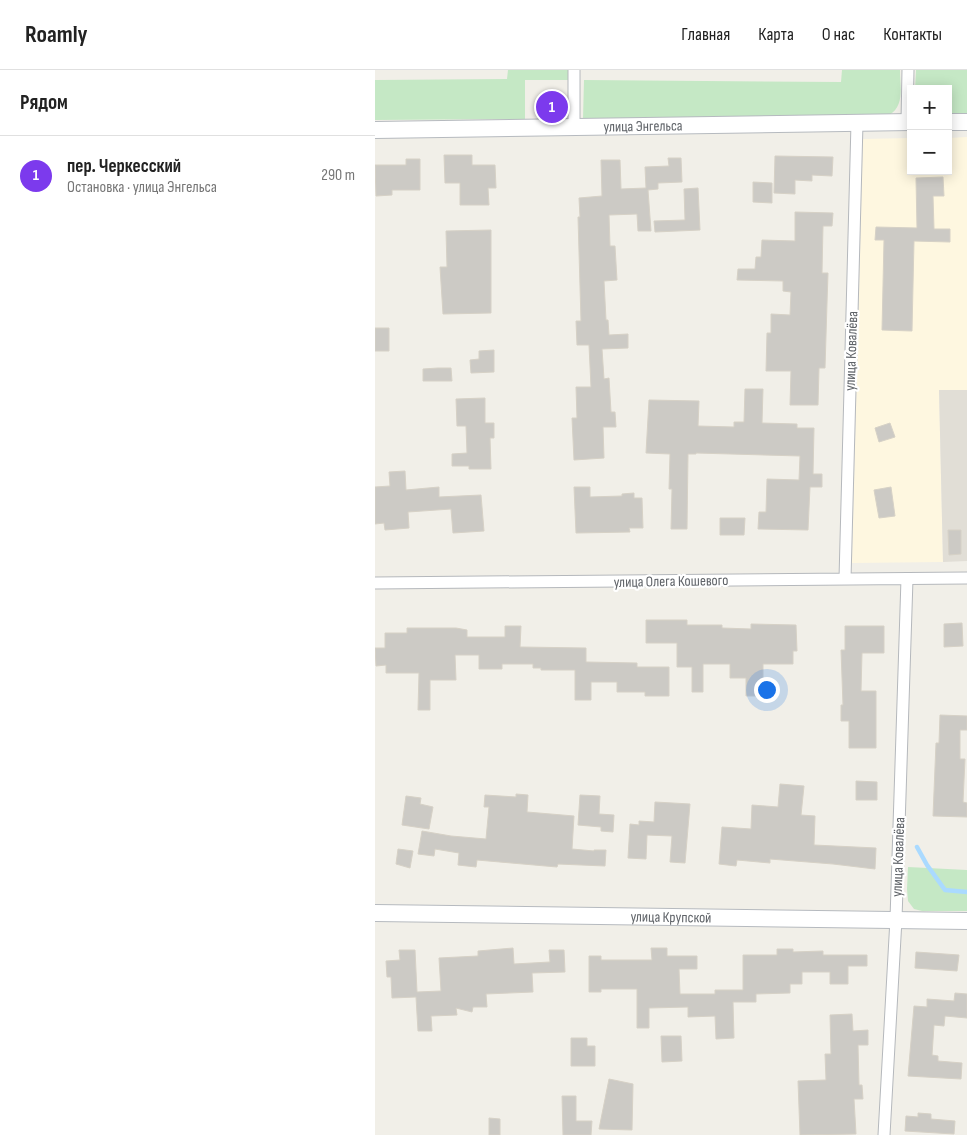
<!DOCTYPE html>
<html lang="ru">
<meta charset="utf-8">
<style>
body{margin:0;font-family:"Sofia Sans Condensed",sans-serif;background:#f2f2f2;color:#222}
.controls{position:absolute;right:15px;top:15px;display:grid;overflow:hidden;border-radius:0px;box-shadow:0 2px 12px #0003}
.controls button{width:45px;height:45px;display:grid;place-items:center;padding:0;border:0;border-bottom:1px solid #e0e0e0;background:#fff;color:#222;font:25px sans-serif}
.you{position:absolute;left:391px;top:619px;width:18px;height:18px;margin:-12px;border:4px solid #fff;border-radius:50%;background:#1a73e8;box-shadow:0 0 0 8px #1a73e833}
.badge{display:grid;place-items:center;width:32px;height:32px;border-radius:50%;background:#7c3aed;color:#fff;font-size:16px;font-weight:700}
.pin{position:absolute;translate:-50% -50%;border:2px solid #fff;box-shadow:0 1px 5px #0006}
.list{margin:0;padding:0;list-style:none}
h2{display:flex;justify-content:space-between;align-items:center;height:65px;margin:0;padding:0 20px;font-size:21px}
h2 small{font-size:16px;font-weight:400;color:#767676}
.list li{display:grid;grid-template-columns:32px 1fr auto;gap:15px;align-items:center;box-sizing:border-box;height:80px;padding:0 20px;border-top:1px solid #e0e0e0}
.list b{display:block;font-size:19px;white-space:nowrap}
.list p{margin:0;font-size:16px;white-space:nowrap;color:#767676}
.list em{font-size:16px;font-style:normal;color:#767676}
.map{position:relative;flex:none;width:592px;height:1065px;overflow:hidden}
header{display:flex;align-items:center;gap:30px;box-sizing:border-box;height:70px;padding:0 25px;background:#fff;border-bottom:1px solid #e0e0e0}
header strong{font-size:24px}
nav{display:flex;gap:28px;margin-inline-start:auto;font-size:18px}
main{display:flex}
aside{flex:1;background:#fff}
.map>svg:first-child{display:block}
</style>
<header>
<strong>Roamly</strong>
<nav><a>Главная</a><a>Карта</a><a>О нас</a><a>Контакты</a></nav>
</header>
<main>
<aside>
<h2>Рядом<small></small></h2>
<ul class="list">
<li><span class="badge">1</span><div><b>пер. Черкесский</b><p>Остановка · улица Энгельса</p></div><em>290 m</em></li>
</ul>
</aside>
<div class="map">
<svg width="592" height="1065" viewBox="0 0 592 1065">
<rect width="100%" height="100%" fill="#f1efe8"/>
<!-- commercial -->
<path fill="#fef7e0" d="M 592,67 L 592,320 L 564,321 L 568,492 L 477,493 L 488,69 L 536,68 L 536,101 L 573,101 L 573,68 Z"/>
<!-- education -->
<path fill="#e1ded6" d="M 564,320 L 592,320 L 592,491 L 568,492 Z"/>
<!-- green -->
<path fill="#c5e8c5" d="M 133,0 L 194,0 L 194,10 L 150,10 L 150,49 L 0,50 L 0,10 L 132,9 Z
M 467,0 L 525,0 C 525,16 530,36 514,45 L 208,49 L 209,10 L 466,12 Z
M 541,0 L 592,0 L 592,44 L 573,44 L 573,19 L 540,19 Z
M 533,797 L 592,800 L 592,841 L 547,841 L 539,839 L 533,831 L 532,819 Z"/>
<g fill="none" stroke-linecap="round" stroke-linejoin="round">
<!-- stream -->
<path stroke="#aadaff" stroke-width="4.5" d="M 542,777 L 552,795 L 570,820 L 592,822"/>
</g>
<!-- building -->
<path fill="#cccac5" stroke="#d6d1c6" d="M 69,85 L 97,85 L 97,95 L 120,95 L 121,118 L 113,118 L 114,135 L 85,135 L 85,113 L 70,113 Z
M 400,86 L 458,87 L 457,106 L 437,105 L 437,111 L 420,110 L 420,124 L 399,123 Z
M 293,88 L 306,88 L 307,112 L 283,113 L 283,119 L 273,120 L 276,161 L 263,161 L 262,144 L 234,145 L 235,176 L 240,176 L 242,210 L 229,211 L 231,250 L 233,250 L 234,265 L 253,264 L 253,278 L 227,279 L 229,309 L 234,308 L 236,342 L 240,342 L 241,357 L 228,357 L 229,388 L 199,390 L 197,348 L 202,348 L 201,317 L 216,317 L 214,275 L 202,275 L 201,251 L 206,251 L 203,147 L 205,147 L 204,128 L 227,126 L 226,90 L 245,90 L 246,119 L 271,118 L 270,97 L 294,96 Z
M 31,89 L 45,89 L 45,120 L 17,120 L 17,125 L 1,126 L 0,95 L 31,95 Z
M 568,107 L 569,126 L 558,126 L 559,159 L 575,159 L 575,172 L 539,171 L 537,261 L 507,260 L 509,170 L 500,170 L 501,157 L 542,158 L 541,108 Z
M 378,112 L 397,113 L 397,133 L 378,132 Z
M 323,118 L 325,160 L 280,162 L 279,151 L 310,150 L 309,119 Z
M 420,142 L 458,143 L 457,156 L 448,156 L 447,203 L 453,203 L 452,233 L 450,298 L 444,298 L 443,335 L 415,335 L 416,301 L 391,301 L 392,263 L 396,263 L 396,244 L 415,245 L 416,222 L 408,221 L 408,211 L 362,210 L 363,199 L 380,199 L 381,187 L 386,187 L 387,170 L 420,171 Z
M 116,160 L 116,243 L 68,244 L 65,197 L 72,197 L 71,161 Z
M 0,258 L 14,258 L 14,281 L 0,281 Z
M 119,280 L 119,302 L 96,303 L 95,290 L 104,289 L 104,281 Z
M 63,298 L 76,298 L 77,311 L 48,311 L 48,299 Z
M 370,319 L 388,319 L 387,353 L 422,354 L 422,358 L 439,358 L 438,404 L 447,404 L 447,417 L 435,417 L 433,460 L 383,459 L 384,442 L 391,442 L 392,409 L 424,410 L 425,386 L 321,383 L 321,384 L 313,384 L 312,459 L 296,459 L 297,419 L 294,419 L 295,384 L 271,383 L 274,330 L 324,331 L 323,356 L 359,357 L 359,352 L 369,352 Z
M 110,328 L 110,353 L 119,353 L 119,368 L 115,368 L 116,399 L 94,399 L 94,396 L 77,396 L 77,384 L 92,383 L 91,356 L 82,356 L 81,329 Z
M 515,353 L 520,367 L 504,372 L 500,358 Z
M 30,401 L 31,420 L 64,417 L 64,427 L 106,425 L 109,461 L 78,463 L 76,439 L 33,442 L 34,458 L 10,460 L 9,453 L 0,454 L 0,417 L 15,416 L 14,402 Z
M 199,417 L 215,417 L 215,427 L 247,426 L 247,424 L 259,423 L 259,428 L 267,428 L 268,458 L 254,458 L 255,462 L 201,463 Z
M 516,417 L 520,446 L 504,448 L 499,420 Z
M 345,448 L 370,448 L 369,465 L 345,465 Z
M 573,460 L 586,460 L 586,484 L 574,485 Z
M 271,550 L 312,550 L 312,555 L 347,555 L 347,558 L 376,559 L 376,554 L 421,555 L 422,581 L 418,581 L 418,594 L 388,594 L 388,626 L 371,626 L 371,608 L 355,608 L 355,594 L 328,594 L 328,622 L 317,622 L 317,597 L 302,597 L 302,573 L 271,573 Z
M 587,553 L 588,576 L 569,577 L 569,554 Z
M 130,556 L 146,556 L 145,577 L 211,578 L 211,592 L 262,593 L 262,597 L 294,597 L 294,626 L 270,626 L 270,622 L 242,622 L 242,612 L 216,612 L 216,630 L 200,630 L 200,600 L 166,600 L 166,598 L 158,598 L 158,594 L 127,594 L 127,599 L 104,599 L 104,585 L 80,585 L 81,610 L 55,610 L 55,640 L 43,640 L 44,603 L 11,603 L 11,595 L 1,596 L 0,578 L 10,578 L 10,563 L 32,563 L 32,558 L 81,558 L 92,560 L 92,567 L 130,567 Z
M 470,556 L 509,556 L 509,583 L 487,583 L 486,621 L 501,621 L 501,678 L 474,678 L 474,651 L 466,651 L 466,635 L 468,635 L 466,580 L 470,580 Z
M 565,645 L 592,646 L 592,660 L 585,660 L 585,689 L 590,689 L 588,732 L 592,733 L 592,747 L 558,746 L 561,673 L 564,673 Z
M 481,711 L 502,712 L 502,730 L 481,730 Z
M 405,714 L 429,716 L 426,745 L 440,746 L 439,775 L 501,778 L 500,799 L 458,794 L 395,789 L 395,793 L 362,790 L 361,796 L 344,794 L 347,757 L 376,759 L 377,735 L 403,737 Z
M 141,724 L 153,725 L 152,742 L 199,746 L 197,779 L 219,781 L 219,780 L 231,780 L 230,796 L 183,794 L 182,797 L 102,790 L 101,797 L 83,795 L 84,783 L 60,779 L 59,786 L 43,784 L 47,761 L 76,766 L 111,769 L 114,737 L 109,737 L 110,725 L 141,727 Z
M 205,725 L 225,726 L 224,744 L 239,745 L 238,762 L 226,761 L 226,757 L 203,755 Z
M 31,726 L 46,728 L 45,734 L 58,737 L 54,759 L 27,755 Z
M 280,732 L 315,734 L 310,793 L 295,792 L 297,766 L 272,765 L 271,789 L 253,788 L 255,754 L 264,755 L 264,751 L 279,752 Z
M 23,779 L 38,781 L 35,798 L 21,794 Z
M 138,878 L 139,894 L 175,892 L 174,880 L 189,880 L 190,902 L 157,903 L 158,922 L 111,924 L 112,937 L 98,937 L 97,942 L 81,938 L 82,945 L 56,946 L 57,961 L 43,961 L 41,927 L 17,928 L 16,907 L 12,907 L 11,891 L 25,890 L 24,880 L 40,880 L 42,922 L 66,921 L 64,888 L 103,886 L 103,881 Z
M 276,878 L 292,878 L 292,886 L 322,886 L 322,899 L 304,899 L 305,924 L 340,924 L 340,920 L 368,920 L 368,885 L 402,885 L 402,879 L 418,879 L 418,882 L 448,881 L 448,885 L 492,885 L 492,896 L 473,896 L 473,914 L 455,914 L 455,902 L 427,902 L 427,914 L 415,914 L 415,923 L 381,924 L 381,932 L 358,932 L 359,968 L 341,969 L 340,946 L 313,947 L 313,937 L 274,938 L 274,958 L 262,958 L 262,919 L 226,919 L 226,922 L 214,922 L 214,886 L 226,886 L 226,890 L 277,890 Z
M 541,882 L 584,885 L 582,901 L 540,898 Z
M 580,923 L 592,924 L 592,948 L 570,946 L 569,956 L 559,955 L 557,985 L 563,986 L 563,991 L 587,993 L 586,1009 L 533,1006 L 539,936 L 552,937 L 552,929 L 579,931 Z
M 477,944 L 478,961 L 493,960 L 493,975 L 483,975 L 484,1015 L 487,1015 L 488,1029 L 479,1029 L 481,1064 L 425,1065 L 423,1011 L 451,1010 L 450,984 L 456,984 L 455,945 Z
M 286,966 L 306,966 L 307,991 L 287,992 Z
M 196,968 L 212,968 L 212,976 L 220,976 L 220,996 L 196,996 Z
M 234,1009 L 258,1014 L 257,1060 L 224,1059 Z
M 187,1026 L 201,1026 L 201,1051 L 217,1051 L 216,1065 L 188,1065 Z
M 543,1043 L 556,1044 L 556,1049 L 580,1051 L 579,1064 L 530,1061 L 531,1046 L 543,1047 Z
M 114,1048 L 125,1049 L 125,1065 L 114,1065 Z"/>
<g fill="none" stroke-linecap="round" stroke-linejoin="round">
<defs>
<path id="street" d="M 532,52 L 533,0
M 199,57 L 199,0
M 470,509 L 482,53
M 0,513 L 592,508
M 509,1065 L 521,849 L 532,509"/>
<g id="secondary">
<path d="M 573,52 L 592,52"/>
<path id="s1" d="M 0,60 L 536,52"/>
<path id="s2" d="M 0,843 L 592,851"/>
</g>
</defs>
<!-- street casing -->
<use href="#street" stroke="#b5b8bc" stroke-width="13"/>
<!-- secondary casing -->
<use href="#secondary" stroke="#b6babf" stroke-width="18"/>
<!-- street -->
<use href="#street" stroke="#fff" stroke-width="11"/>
<!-- secondary -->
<use href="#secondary" stroke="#fff" stroke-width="16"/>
</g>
<g text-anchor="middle" stroke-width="4.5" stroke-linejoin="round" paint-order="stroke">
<!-- street labels -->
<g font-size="15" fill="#5f6368" stroke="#fff">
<text dy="5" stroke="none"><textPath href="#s1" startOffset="268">улица Энгельса</textPath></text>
<text transform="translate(476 281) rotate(-88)" y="5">улица Ковалёва</text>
<text transform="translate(296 511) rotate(-1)" y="5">улица Олега Кошевого</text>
<text transform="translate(523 787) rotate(-88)" y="5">улица Ковалёва</text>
<text dy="5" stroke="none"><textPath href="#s2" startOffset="296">улица Крупской</textPath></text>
</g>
</g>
</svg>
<div class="controls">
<button>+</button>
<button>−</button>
</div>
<div class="you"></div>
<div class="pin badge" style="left:177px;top:37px">1</div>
</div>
</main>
